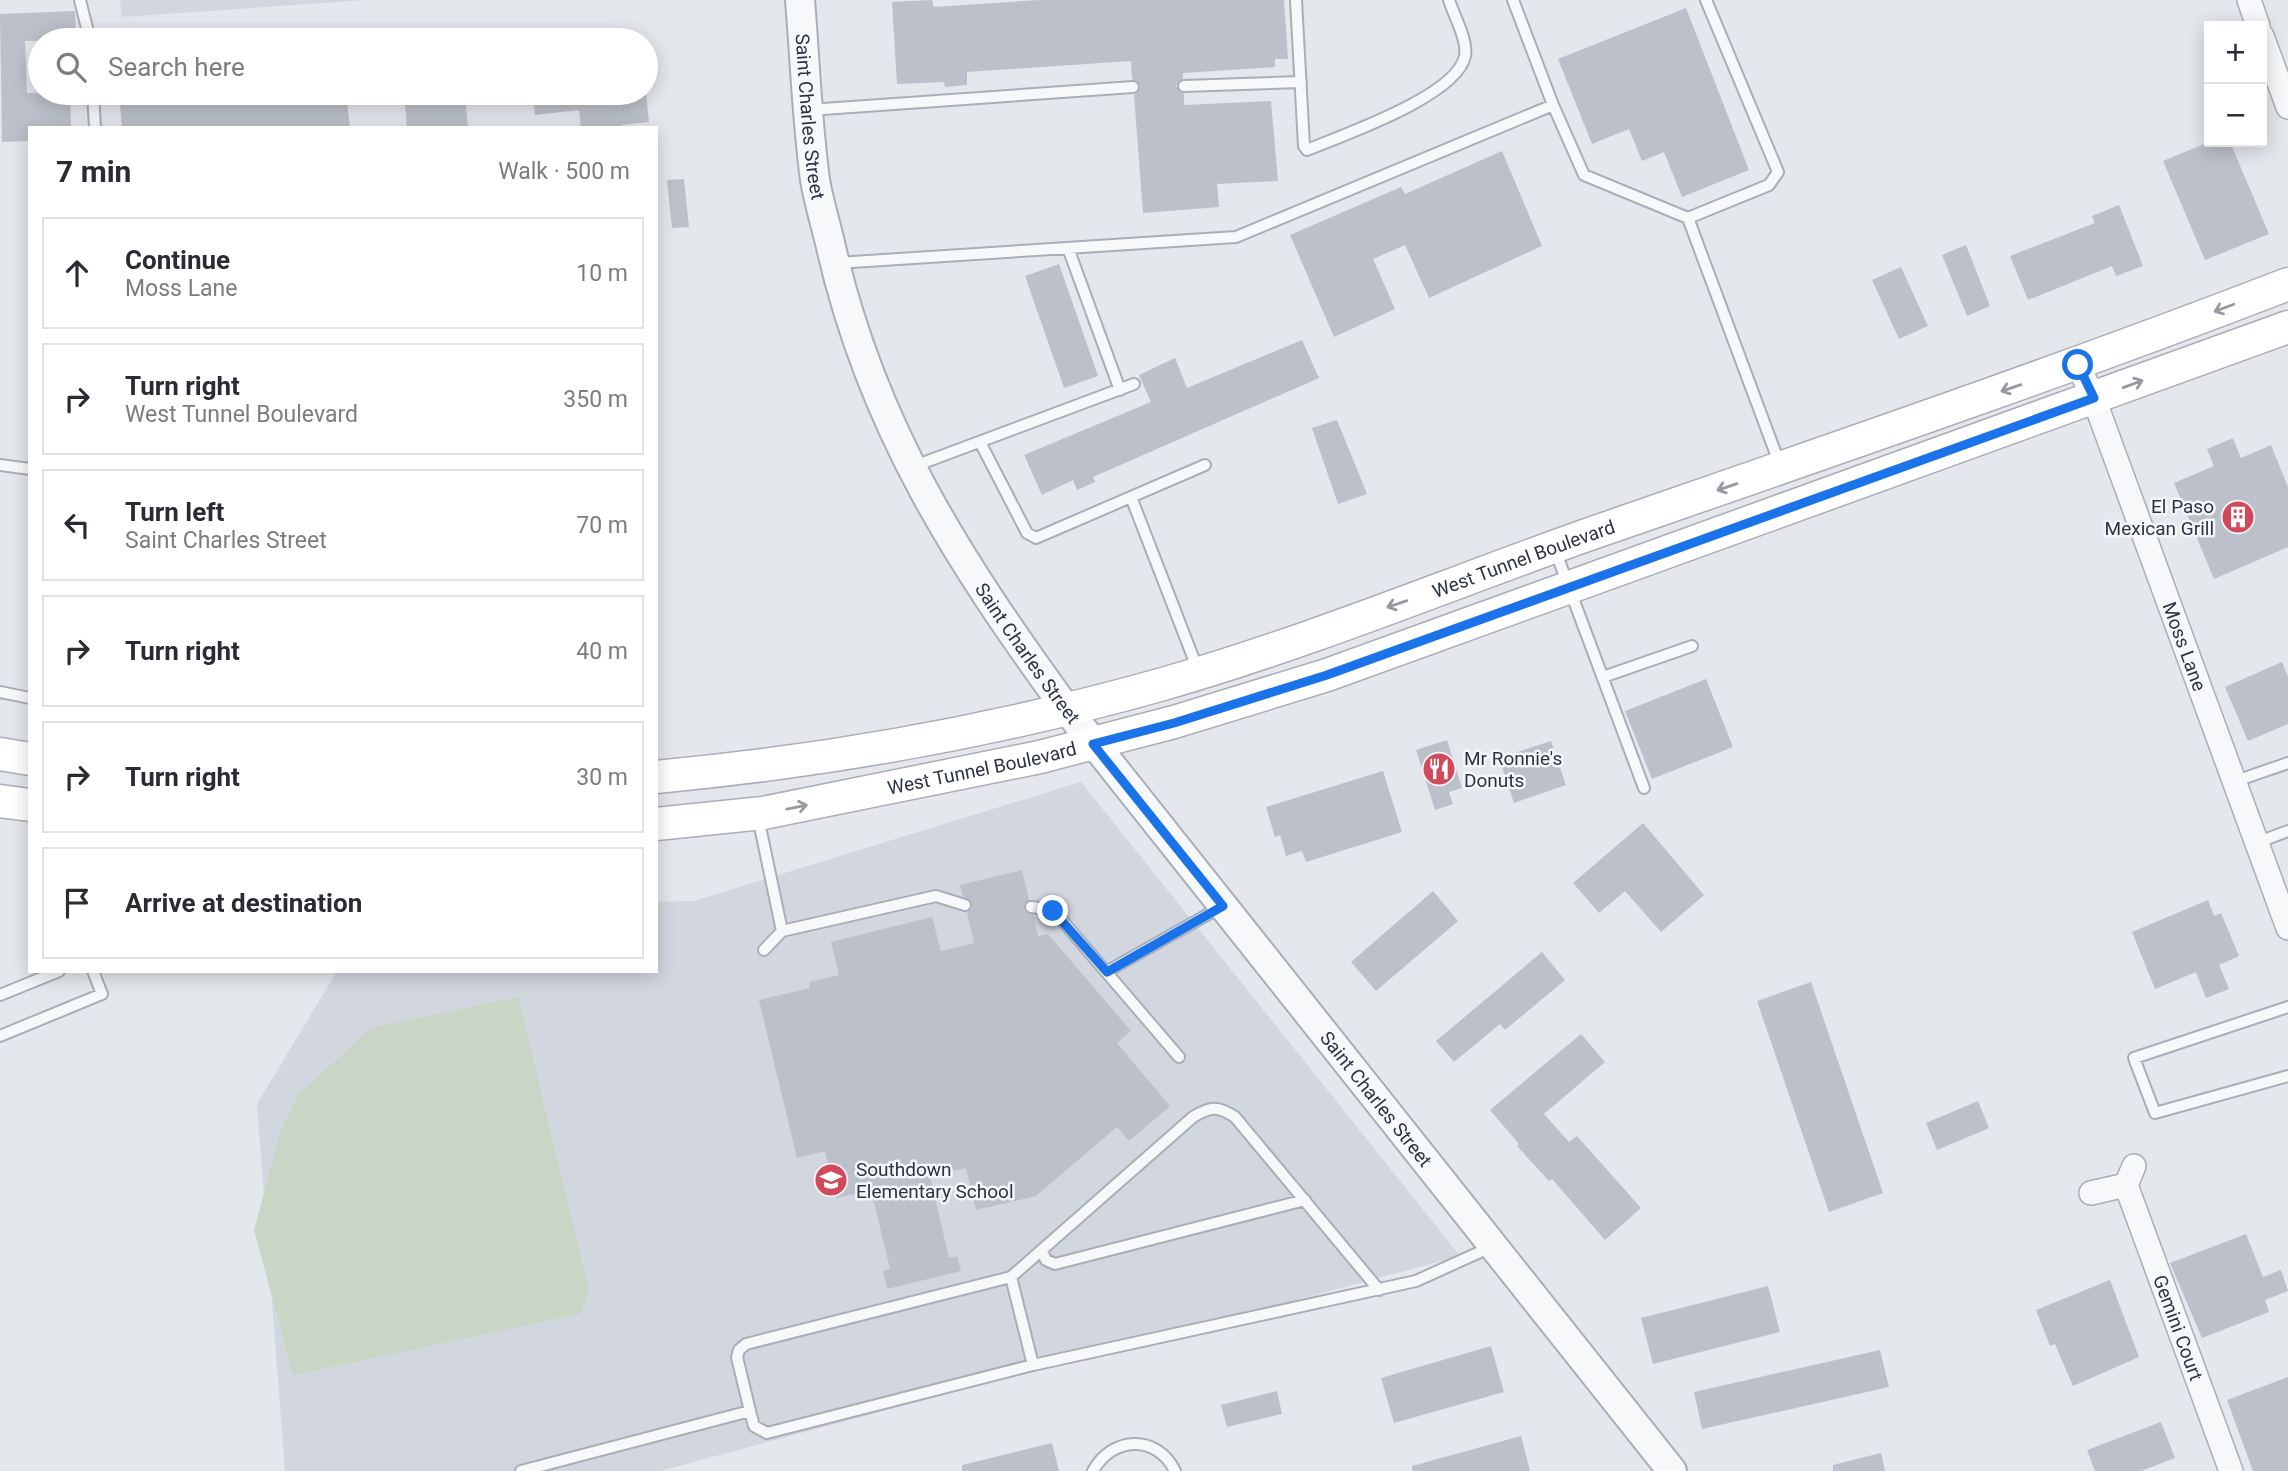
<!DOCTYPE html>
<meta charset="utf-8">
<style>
body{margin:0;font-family:Roboto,sans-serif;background:#f2f2f3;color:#2b2b33}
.controls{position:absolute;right:21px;top:21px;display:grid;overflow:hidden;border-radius:0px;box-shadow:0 4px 18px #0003}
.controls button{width:63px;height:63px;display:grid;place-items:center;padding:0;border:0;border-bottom:2px solid #e1e1e2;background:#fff;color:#2b2b33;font:35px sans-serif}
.stop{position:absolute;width:21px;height:21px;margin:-16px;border:5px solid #1a73e8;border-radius:50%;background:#fff}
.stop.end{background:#1a73e8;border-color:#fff;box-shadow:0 2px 7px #0008}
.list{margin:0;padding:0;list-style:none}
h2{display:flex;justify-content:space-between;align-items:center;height:91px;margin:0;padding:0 28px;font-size:30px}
h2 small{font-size:23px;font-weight:400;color:#7c7c81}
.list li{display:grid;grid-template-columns:46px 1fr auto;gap:21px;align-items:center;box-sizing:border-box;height:112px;margin:0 14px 14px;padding:0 14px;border:2px solid #e1e1e2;border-radius:0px}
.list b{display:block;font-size:26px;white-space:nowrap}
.list p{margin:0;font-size:23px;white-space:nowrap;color:#7c7c81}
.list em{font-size:23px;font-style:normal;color:#7c7c81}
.icon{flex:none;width:38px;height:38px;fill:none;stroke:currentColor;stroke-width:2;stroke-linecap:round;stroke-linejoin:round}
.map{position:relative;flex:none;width:2288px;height:1471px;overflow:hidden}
.search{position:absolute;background:#fff;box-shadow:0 4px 18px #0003;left:28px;top:28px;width:630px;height:77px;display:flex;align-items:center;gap:18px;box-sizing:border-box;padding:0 24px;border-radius:38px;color:#7c7c81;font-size:26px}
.panel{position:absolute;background:#fff;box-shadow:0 4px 18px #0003;left:28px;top:126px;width:630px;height:847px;border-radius:0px}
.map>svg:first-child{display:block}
</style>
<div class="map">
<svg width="2288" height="1471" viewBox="0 0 2288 1471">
<rect width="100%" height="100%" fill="#e4e7ec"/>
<!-- built -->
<path fill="#d2d6de" d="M 120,0 L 365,0 L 122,17 Z
M 1081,782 L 1460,1256 L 660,1471 L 285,1471 L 257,1104 L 337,971 L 656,971 L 656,902 L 694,901 Z"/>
<!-- green -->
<path fill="#c9d6c5" d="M 518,997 L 589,1292 L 579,1314 L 293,1375 L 254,1230 L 279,1136 L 298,1095 L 371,1028 Z"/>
<!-- building -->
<path fill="#bbc0ca" d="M 932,0 L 934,7 L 1039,0 L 1284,0 L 1288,59 L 1275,59 L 1275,67 L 1183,73 L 1183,78 L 1176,86 L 1184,94 L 1184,105 L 1271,101 L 1278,181 L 1217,184 L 1219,207 L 1143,213 L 1134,95 L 1141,86 L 1132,79 L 1131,61 L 967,72 L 967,85 L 945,87 L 944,82 L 897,84 L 892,2 Z
M 1686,8 L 1749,170 L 1682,197 L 1664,152 L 1642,161 L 1629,129 L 1592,144 L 1558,59 Z
M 75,11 L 76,40 L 25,41 L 27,93 L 70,93 L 71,128 L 29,128 L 29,141 L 2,142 L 0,14 Z
M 119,93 L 346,93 L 350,128 L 122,128 Z
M 404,93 L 465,93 L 468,128 L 407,128 Z
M 533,93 L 646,93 L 649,122 L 621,125 L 621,128 L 581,128 L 579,110 L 535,115 Z
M 2209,142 L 2230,142 L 2269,234 L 2205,260 L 2163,161 Z
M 1502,151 L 1542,246 L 1429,298 L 1405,245 L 1373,259 L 1395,309 L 1334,337 L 1290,235 L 1401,187 L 1405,194 Z
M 684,179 L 689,227 L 672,228 L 667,180 Z
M 2119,205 L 2143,266 L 2116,276 L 2112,266 L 2028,300 L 2010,256 L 2095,223 L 2092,216 Z
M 1966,245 L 1990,306 L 1967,316 L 1942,255 Z
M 1059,264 L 1098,376 L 1064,388 L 1025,276 Z
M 1901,267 L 1928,326 L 1899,339 L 1872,280 Z
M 1302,340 L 1319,378 L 1093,477 L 1095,482 L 1077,490 L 1073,480 L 1042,495 L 1024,455 L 1151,402 L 1139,375 L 1175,358 L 1187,388 Z
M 1337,420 L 1367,494 L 1338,504 L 1312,428 Z
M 2233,438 L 2241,458 L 2271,445 L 2288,487 L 2288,547 L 2214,579 L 2174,483 L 2214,466 L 2207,449 Z
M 2282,662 L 2288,677 L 2288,724 L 2248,741 L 2225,687 Z
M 1706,679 L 1733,747 L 1652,779 L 1625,711 Z
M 1447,740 L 1462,788 L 1449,792 L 1453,804 L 1435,810 L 1416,750 Z
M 1551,741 L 1566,785 L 1514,803 L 1499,758 Z
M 1383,771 L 1402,832 L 1306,862 L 1302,851 L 1286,856 L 1280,835 L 1275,837 L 1266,807 Z
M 1643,823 L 1704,895 L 1661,932 L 1625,891 L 1599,913 L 1573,883 Z
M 1022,870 L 1029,900 L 1024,909 L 1033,915 L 1038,936 L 1048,934 L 1131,1031 L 1117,1043 L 1170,1106 L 1129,1141 L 1117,1127 L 1036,1196 L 976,1210 L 966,1168 L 930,1176 L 949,1258 L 957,1256 L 961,1271 L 887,1289 L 883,1271 L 890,1269 L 871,1190 L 836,1198 L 825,1151 L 797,1158 L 759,1000 L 810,988 L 809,982 L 839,975 L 831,942 L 932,917 L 941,951 L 974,943 L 967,913 L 972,908 L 972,903 L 963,896 L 960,885 Z
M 1433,891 L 1458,921 L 1376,991 L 1351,962 Z
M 2208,900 L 2214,916 L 2221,913 L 2239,956 L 2219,965 L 2229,989 L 2206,998 L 2196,972 L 2155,989 L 2132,932 Z
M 1542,952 L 1565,980 L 1505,1030 L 1500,1024 L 1454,1062 L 1436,1041 Z
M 1811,982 L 1883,1193 L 1829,1212 L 1757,1001 Z
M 1581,1034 L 1605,1062 L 1544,1114 L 1569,1142 L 1577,1136 L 1641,1208 L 1605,1240 L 1552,1179 L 1549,1181 L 1517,1146 L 1519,1144 L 1490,1110 Z
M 1978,1101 L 1989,1128 L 1937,1150 L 1926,1123 Z
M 2246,1234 L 2263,1277 L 2281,1270 L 2288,1291 L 2265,1300 L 2269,1312 L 2202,1338 L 2170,1263 Z
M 2110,1280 L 2139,1357 L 2073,1386 L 2055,1344 L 2050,1346 L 2036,1310 Z
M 1768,1286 L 1780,1332 L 1653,1364 L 1641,1318 Z
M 1491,1346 L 1504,1392 L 1394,1423 L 1381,1378 Z
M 1880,1350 L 1889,1387 L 1702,1429 L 1694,1392 Z
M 2288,1377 L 2288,1471 L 2253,1471 L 2227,1400 Z
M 1277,1391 L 1282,1414 L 1227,1427 L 1221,1405 Z
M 2161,1422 L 2175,1458 L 2141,1471 L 2095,1471 L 2087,1450 Z
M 1521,1436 L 1530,1471 L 1412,1471 L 1412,1466 Z
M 1052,1443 L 1059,1471 L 962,1471 L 962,1465 Z
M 1881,1453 L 1885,1471 L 1833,1471 L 1833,1465 Z"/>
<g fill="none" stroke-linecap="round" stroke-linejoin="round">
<defs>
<path id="service" d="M 80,0 L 90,40
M 1296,0 L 1304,146 L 1307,150 C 1343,135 1457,96 1465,56 C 1468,40 1454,16 1449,0
M 1513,0 L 1553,105 L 1584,175 L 1688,218 L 1769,185 L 1778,172 L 1706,0
M 1184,86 L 1301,82
M 93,93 L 95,128
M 809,110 L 1133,87
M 1688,218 L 1780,465
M 1068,248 L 1120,390
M 837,263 L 1236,237 L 1553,105
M 980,442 L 1027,533 L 1036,538 L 1205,465
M 0,465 L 30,469
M 912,467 L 1134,384
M 1131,497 L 1198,670
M 1555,550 L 1644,788
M 1603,677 L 1692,646
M 0,692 L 30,698
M 2233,782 L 2288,763
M 758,817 L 782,931 L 936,896 L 965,905
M 2256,843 L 2288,831
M 1031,907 L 1047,909 L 1060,918 L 1179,1057
M 764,950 L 782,931
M 1106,972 L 1221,907
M 0,995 L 59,971
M 2288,1007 L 2134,1058 L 2155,1113 L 2288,1076
M 0,1036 L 102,994 L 93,971
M 1042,1252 L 1046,1260 L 1055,1264 L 1305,1200
M 1033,1365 L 1011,1277 L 1193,1117 C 1211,1106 1218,1106 1235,1117 L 1379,1290
M 750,1411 L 737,1357 L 739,1350 L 746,1344 L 1011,1277
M 521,1471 L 750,1411 L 754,1426 L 767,1433 L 1033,1365 L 1416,1281 L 1491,1247
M 1093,1471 C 1112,1436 1157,1434 1175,1471"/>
<g id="minor">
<path d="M 2249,0 L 2258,26"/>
<path d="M 2262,36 L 2288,107"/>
<path id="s1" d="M 2078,365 L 2094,399 L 2288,928"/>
<path id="s2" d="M 2126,1185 L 2231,1471"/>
<path d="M 2091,1193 L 2126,1185 L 2134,1166"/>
</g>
<g id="tertiary">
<path id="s3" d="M 800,0 C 805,60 807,121 815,180 C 819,203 826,225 831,247 C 872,427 958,560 1065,707 L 1672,1471"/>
</g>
<g id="secondary">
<path d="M 0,754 L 30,759"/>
<path id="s4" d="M 656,777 C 827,761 997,731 1163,684 C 1306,643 1444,586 1584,536 C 1820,454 2055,374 2288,284"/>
<path d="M 0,801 L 30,805"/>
<path id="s5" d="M 656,824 L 763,813 L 1040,757 L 1174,722 L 1327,675 L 2288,327"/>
</g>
</defs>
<!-- service casing -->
<use href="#service" stroke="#a9aeb7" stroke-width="14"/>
<!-- minor casing -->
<use href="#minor" stroke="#a9aeb7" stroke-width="26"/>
<!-- tertiary casing -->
<use href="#tertiary" stroke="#a9aeb7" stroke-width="32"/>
<!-- secondary casing -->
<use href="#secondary" stroke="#a9aeb7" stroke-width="35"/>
<!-- service -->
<use href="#service" stroke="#f7f8fa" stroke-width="10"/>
<!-- minor -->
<use href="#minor" stroke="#f7f8fa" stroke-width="23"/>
<!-- tertiary -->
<use href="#tertiary" stroke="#f7f8fa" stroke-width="28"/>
<!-- secondary -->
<use href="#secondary" stroke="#fff" stroke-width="32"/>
</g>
<!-- one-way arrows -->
<defs><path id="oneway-shaft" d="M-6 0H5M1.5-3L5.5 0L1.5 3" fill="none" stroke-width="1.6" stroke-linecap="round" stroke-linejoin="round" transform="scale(1.75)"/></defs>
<g stroke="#959aa2">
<use href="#oneway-shaft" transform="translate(2224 308) rotate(159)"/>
<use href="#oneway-shaft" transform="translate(2133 384) rotate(-20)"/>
<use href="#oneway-shaft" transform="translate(2011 388) rotate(161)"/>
<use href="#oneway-shaft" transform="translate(1727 487) rotate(161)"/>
<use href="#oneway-shaft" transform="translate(1397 604) rotate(161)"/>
<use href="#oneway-shaft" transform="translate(797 807) rotate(-11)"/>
</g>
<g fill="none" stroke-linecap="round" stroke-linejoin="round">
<!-- route -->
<path stroke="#1a73e8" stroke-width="9" d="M 1053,911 L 1107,972 L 1223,906 L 1093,744 L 1174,723 L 1327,675 L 2094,398 L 2078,365"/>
</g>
<!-- icons -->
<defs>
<symbol id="building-disc" viewBox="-11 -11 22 22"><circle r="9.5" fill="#d1495b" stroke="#f4f6f9"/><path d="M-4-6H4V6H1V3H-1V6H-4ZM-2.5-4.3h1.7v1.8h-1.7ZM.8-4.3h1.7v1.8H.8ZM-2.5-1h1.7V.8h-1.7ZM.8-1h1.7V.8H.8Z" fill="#fff"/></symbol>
<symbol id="restaurant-disc" viewBox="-11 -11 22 22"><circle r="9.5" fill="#d1495b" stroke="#f4f6f9"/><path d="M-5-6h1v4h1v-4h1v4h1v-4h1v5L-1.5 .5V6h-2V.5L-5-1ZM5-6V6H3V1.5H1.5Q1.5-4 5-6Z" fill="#fff"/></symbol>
<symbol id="school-disc" viewBox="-11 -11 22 22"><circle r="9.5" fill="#d1495b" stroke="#f4f6f9"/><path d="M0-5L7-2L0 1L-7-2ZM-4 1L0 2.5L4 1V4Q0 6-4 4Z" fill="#fff"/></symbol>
</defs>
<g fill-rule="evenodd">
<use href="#building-disc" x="2219" y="498" width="38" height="38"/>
<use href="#restaurant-disc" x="1420" y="750" width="38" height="38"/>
<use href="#school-disc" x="812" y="1161" width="38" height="38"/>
</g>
<g text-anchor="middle" stroke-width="5" stroke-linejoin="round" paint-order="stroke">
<!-- street labels -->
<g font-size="19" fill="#2b3445" stroke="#f4f6f9">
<text dy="7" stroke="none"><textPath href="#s3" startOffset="117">Saint Charles Street</textPath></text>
<text dy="7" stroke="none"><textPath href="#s4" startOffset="898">West Tunnel Boulevard</textPath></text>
<text dy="7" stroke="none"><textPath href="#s1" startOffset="301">Moss Lane</textPath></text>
<text dy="7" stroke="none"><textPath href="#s3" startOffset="704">Saint Charles Street</textPath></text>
<text dy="7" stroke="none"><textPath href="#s5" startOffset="331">West Tunnel Boulevard</textPath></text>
<text dy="7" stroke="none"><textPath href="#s3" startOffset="1270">Saint Charles Street</textPath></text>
<text dy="7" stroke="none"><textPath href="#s2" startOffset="152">Gemini Court</textPath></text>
</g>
<!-- poi labels -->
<g font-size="19" fill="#2b3445" stroke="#f4f6f9" text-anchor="start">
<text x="2214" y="513" text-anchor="end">El Paso<tspan x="2214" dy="22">Mexican Grill</tspan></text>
<text x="1464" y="765">Mr Ronnie's<tspan x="1464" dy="22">Donuts</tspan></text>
<text x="856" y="1176">Southdown<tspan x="856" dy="22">Elementary School</tspan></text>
</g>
</g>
</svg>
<div class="controls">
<button>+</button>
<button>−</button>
</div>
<div class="stop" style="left:2078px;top:365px"></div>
<div class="stop end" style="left:1053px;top:911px"></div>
<div class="search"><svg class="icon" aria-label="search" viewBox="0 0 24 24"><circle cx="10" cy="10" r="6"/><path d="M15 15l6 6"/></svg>Search here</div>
<section class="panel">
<h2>7 min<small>Walk · 500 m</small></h2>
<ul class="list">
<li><svg class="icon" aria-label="ahead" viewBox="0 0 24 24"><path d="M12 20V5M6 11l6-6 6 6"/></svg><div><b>Continue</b><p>Moss Lane</p></div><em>10 m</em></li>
<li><svg class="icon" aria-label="right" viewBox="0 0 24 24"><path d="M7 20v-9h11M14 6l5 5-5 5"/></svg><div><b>Turn right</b><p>West Tunnel Boulevard</p></div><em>350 m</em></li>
<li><svg class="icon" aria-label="left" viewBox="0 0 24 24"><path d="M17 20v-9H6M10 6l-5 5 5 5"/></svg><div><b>Turn left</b><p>Saint Charles Street</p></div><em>70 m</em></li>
<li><svg class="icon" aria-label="right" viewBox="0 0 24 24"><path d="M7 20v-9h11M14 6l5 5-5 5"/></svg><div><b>Turn right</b></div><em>40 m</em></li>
<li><svg class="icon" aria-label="right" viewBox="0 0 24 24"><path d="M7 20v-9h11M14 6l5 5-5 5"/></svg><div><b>Turn right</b></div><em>30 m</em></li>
<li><svg class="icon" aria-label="arrive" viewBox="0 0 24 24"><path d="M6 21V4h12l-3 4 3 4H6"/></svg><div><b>Arrive at destination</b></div></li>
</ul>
</section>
</div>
